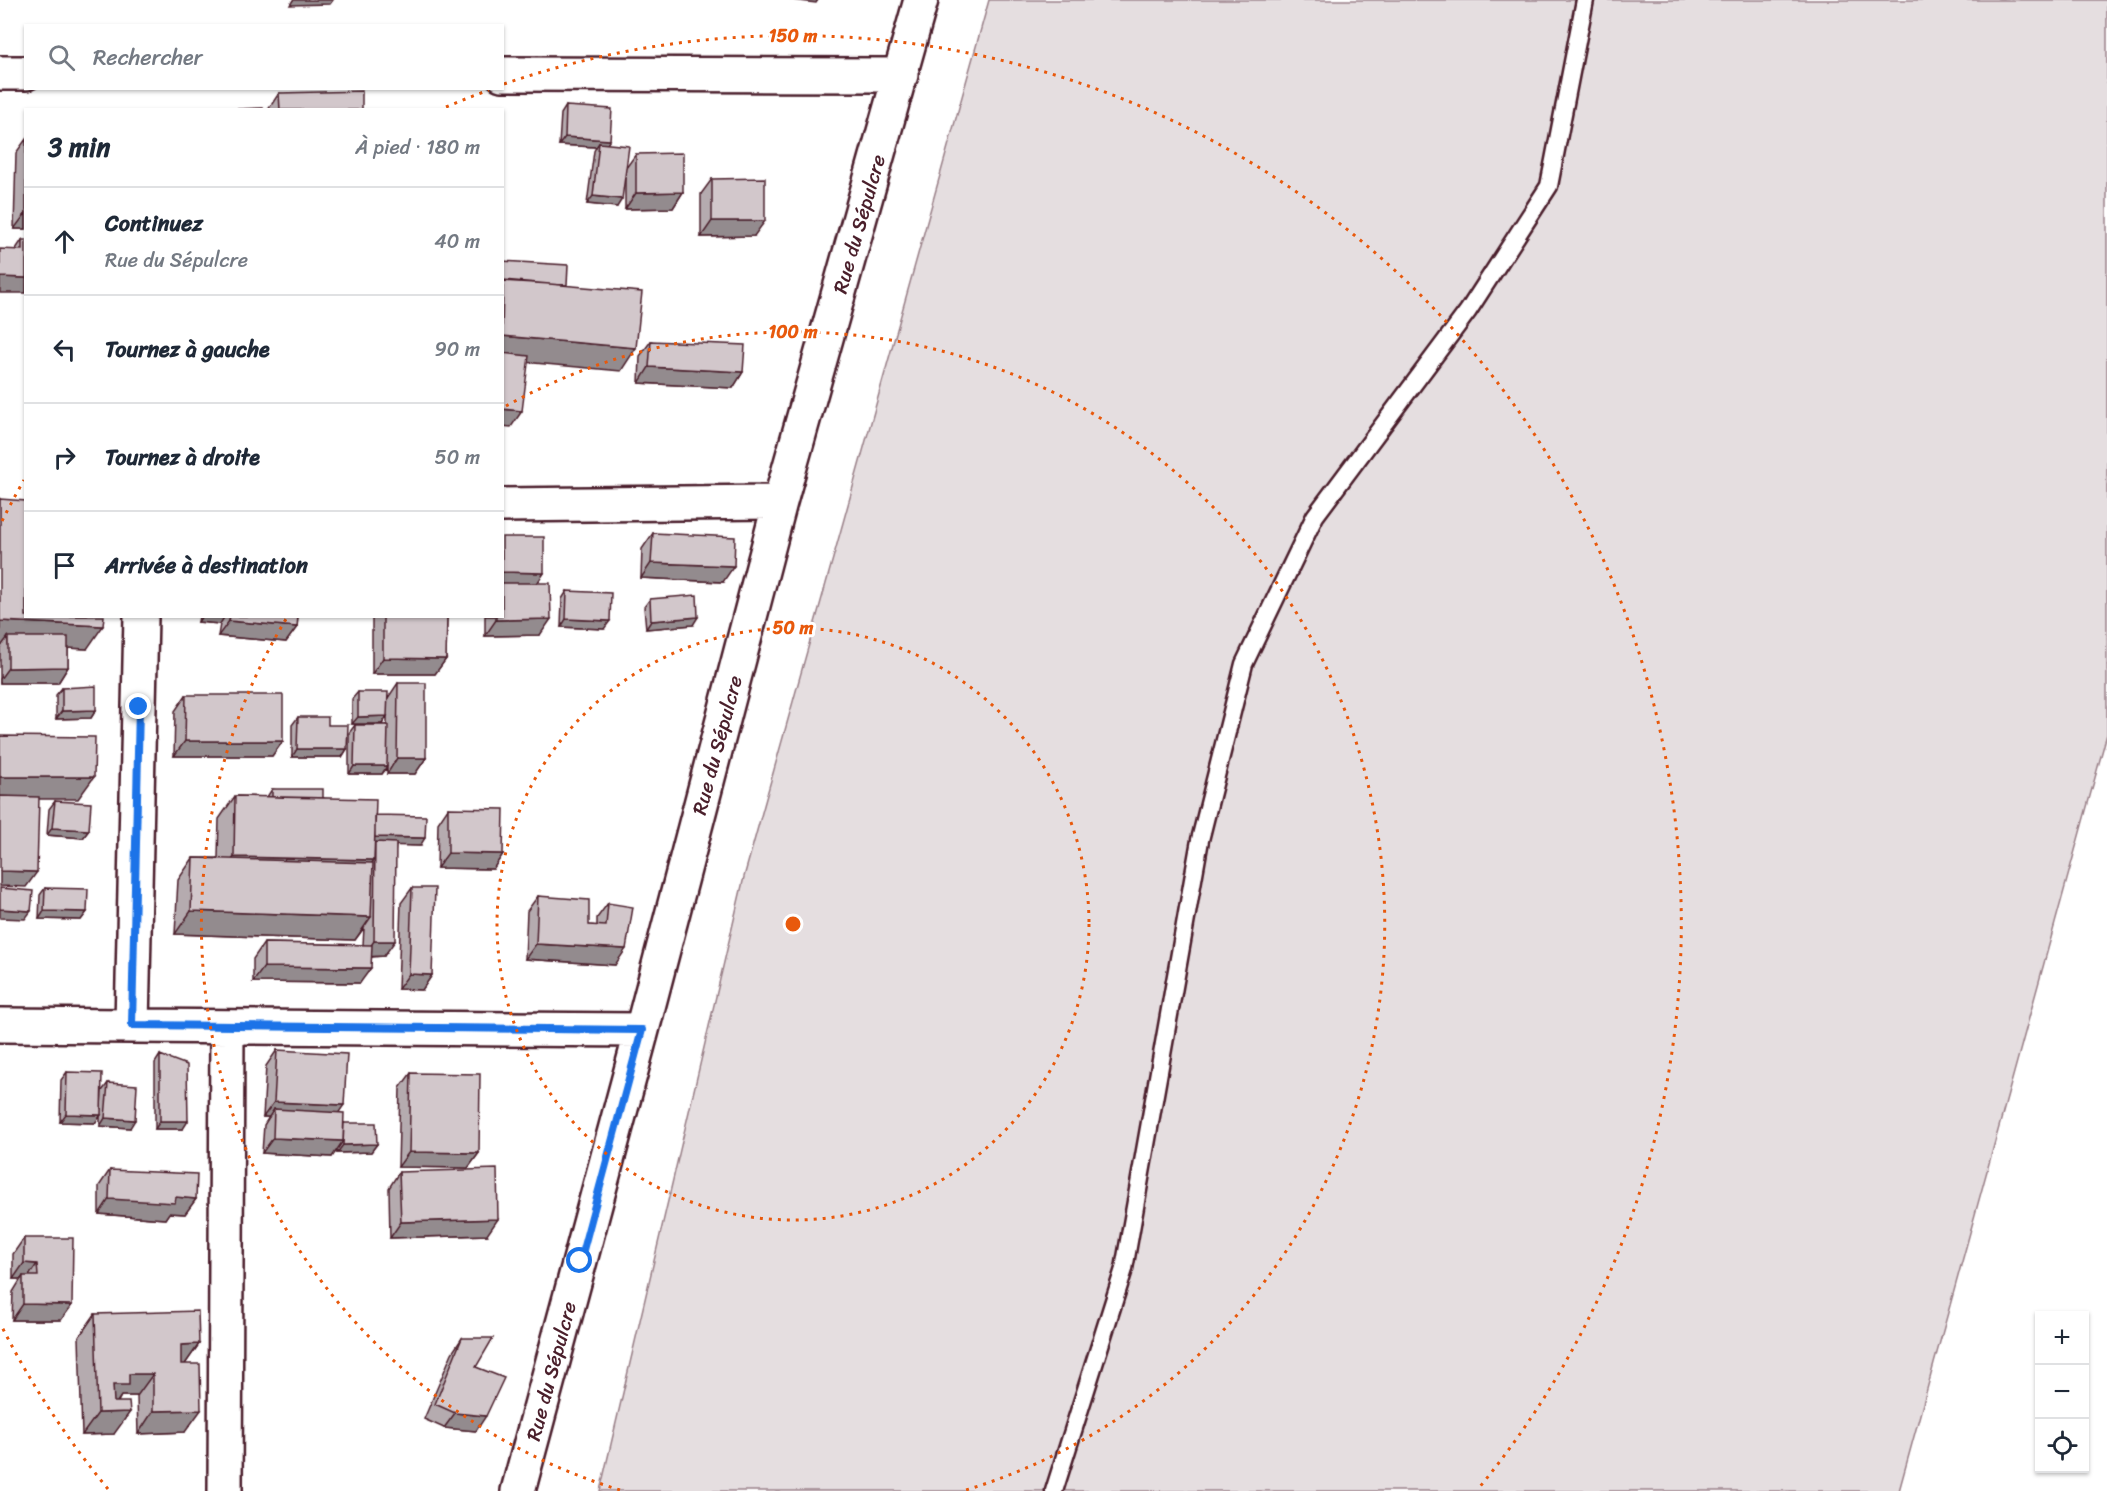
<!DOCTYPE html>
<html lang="fr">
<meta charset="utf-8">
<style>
body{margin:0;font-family:Sriracha,sans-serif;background:#f6f6f7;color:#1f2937}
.controls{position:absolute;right:18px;bottom:18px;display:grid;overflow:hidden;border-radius:0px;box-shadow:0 2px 4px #0004}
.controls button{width:54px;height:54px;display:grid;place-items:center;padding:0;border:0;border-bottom:2px solid #e0e1e3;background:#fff;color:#1f2937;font:30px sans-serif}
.stop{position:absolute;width:18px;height:18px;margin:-14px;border:4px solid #1a73e8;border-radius:50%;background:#fff}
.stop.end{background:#1a73e8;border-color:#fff;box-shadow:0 2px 6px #0008}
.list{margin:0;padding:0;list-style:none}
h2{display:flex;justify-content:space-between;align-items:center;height:78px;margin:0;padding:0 24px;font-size:26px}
h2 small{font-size:20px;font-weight:400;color:#747a83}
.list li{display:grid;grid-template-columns:39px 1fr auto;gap:18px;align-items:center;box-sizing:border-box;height:108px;padding:0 24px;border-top:2px solid #e0e1e3}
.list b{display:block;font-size:22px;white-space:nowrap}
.list p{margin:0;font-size:20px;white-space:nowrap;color:#747a83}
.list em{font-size:20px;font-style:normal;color:#747a83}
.icon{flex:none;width:33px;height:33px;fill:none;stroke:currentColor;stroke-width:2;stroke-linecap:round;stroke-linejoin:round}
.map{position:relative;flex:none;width:2107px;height:1491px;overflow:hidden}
.search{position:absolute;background:#fff;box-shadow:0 2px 4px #0004;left:24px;top:24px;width:480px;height:66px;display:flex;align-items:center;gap:15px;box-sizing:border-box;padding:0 21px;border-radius:0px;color:#747a83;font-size:22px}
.panel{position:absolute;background:#fff;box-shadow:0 2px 4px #0004;left:24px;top:108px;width:480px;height:510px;border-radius:0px}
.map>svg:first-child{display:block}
</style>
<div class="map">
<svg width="2107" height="1491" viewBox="0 0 2107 1491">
<rect width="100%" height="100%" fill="#fff"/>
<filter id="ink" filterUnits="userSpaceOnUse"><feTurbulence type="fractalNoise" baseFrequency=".0167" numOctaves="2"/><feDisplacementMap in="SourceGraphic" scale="12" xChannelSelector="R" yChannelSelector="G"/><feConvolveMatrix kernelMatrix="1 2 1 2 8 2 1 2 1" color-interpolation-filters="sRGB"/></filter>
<g filter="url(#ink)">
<!-- green -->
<path fill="#e5dee0" stroke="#987e86" stroke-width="1.5" d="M 989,0 L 2107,0 L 2107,734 L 1899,1491 L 600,1491 L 744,877 Z"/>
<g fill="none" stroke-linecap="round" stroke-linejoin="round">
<defs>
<path id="service" d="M 1054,1491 L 1124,1269 L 1200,840 L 1244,664 L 1315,516 L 1468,311 L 1549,186 L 1585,0"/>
<path id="minor" d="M 0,73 L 26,73
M 502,74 L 901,75
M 502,505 L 780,502
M 0,1025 L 642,1030
M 132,1025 L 141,616
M 225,1491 L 227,1027
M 518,1491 L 642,1030 L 780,502 L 921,0"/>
</defs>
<!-- service casing -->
<use href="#service" stroke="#4a1f2b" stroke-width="21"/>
<!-- minor casing -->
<use href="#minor" stroke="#4a1f2b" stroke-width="38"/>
<!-- service -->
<use href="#service" stroke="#fff" stroke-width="16"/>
<!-- minor -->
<use href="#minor" stroke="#fff" stroke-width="33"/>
</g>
<!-- wall -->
<path fill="#b5abaf" stroke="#4a1f2b" stroke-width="1.5" d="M 279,93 L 362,110 L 268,110 Z
M 566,106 L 607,144 L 626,168 L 636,154 L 683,192 L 673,208 L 625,209 L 625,177 L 617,207 L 587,204 L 594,151 L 596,147 L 559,145 L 561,114 Z
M 26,139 L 26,229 L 14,229 L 16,153 Z
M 712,179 L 754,236 L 701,237 L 701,194 Z
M 22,240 L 26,293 L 16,249 Z
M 651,341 L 743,372 L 733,388 L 639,383 L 640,356 Z
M 0,499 L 87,649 L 68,648 L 68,667 L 58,683 L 0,683 L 0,648 L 2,645 Z
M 653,533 L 723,582 L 641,578 L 642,549 Z
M 544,573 L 537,583 L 540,635 L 485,636 L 485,616 L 502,616 Z
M 567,591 L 604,629 L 561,627 L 562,599 Z
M 650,599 L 693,625 L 646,629 L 644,607 Z
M 199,616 L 298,616 L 297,627 L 286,642 L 218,636 L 220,624 L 198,622 Z
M 372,616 L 447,616 L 446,659 L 435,674 L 372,674 Z
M 398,683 L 426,758 L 415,774 L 387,774 L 387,768 L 382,774 L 349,774 L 349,733 L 355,725 L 387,725 L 387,717 L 382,724 L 352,724 L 352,699 L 358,692 L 388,698 Z
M 62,688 L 96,710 L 91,718 L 56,719 L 56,695 Z
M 186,695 L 283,741 L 272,756 L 174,756 L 175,711 Z
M 298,717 L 328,725 L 347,749 L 342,757 L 292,757 L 292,725 Z
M 272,789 L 323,798 L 375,815 L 420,846 L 396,845 L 384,956 L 372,957 L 360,983 L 253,982 L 253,959 L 264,943 L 363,945 L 364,928 L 355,940 L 175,934 L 178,880 L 193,858 L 218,858 L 219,819 L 235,796 L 267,797 Z
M 55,801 L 89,830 L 83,838 L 47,835 L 49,809 Z
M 448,808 L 503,854 L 493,869 L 437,868 L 438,823 Z
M 45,888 L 87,912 L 81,920 L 39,919 L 40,895 Z
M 412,888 L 432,975 L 422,990 L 398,989 L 401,903 Z
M 538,896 L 589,925 L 597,926 L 597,918 L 608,903 L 615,965 L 525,959 L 527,911 Z
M 277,1050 L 339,1113 L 344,1123 L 377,1144 L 371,1152 L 337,1153 L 337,1149 L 332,1157 L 262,1153 L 264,1125 L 269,1117 L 263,1117 L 266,1066 Z
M 160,1055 L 183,1129 L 155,1129 L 155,1063 Z
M 67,1072 L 101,1106 L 102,1091 L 108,1083 L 130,1128 L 100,1126 L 100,1116 L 95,1123 L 60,1122 L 61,1080 Z
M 411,1073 L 479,1153 L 468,1168 L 398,1167 L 400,1088 Z
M 110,1170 L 196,1199 L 185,1214 L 169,1213 L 165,1219 L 99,1214 L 99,1186 Z
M 399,1172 L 487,1235 L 390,1238 L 389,1188 Z
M 24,1238 L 72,1305 L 61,1320 L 12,1320 L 13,1292 L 21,1279 L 13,1279 L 13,1254 Z
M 95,1314 L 199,1344 L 185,1364 L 185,1432 L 138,1434 L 137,1396 L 121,1396 L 118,1402 L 114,1434 L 82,1435 L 79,1337 Z
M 462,1338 L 476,1431 L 444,1428 L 424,1419 L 452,1353 Z"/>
<!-- shaded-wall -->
<path fill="#938b8e" stroke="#4a1f2b" stroke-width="1.5" d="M 293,0 L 333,0 L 330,4 L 290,5 Z
M 791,0 L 818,0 L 816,3 Z
M 565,137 L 610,140 L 604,148 L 599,143 L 596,147 L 559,145 Z
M 683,192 L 673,208 L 625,209 L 636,193 Z
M 593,196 L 622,199 L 617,207 L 587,204 Z
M 26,213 L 26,229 L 14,229 Z
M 712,221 L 765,221 L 754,236 L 701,237 Z
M 0,277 L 26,278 L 26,293 L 0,293 Z
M 502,336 L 636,348 L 621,371 L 502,360 Z
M 649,367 L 743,372 L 733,388 L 639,383 Z
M 502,409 L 522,411 L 511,427 L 502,426 Z
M 651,563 L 734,566 L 723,582 L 641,578 Z
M 502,572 L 544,573 L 534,588 L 502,588 Z
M 202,616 L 225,616 L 220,624 L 198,622 Z
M 698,617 L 693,625 L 646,629 L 651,621 Z
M 551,619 L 540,635 L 485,636 L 496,620 Z
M 566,619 L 610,621 L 604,629 L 561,627 Z
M 0,621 L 103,626 L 87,649 L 8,645 L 8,637 L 2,645 L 0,645 Z
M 229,621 L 297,627 L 286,642 L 218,636 Z
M 383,658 L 446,659 L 435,674 L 372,674 Z
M 68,667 L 58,683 L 0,683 L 0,679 L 8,668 Z
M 96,710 L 91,718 L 56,719 L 62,711 Z
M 387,716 L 382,724 L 352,724 L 358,717 Z
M 185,741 L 283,741 L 272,756 L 174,756 Z
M 297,749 L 347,749 L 342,757 L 292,757 Z
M 397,758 L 426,758 L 415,774 L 387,774 Z
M 354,766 L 387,766 L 382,774 L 349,774 Z
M 0,777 L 94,777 L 78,799 L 0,799 Z
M 52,828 L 89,830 L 83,838 L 47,835 Z
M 368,837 L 425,838 L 420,846 L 375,845 Z
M 448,853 L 503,854 L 493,869 L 437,868 Z
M 234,857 L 374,860 L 359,882 L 218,880 Z
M 0,871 L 37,872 L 26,887 L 0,886 Z
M 0,909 L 31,911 L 25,919 L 0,918 Z
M 44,911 L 87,912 L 81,920 L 39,919 Z
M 191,911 L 371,917 L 355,940 L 175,934 Z
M 374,941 L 395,941 L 384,956 L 363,957 Z
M 536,944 L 626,949 L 615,965 L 525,959 Z
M 264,967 L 371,968 L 360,983 L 253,982 Z
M 409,974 L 432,975 L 422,990 L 398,989 Z
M 274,1102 L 344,1105 L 333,1121 L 274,1109 L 269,1117 L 263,1117 Z
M 66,1114 L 101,1115 L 95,1123 L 60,1122 Z
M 105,1118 L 135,1120 L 130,1128 L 100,1126 Z
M 160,1121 L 188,1121 L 183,1129 L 155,1129 Z
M 273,1138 L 343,1141 L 332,1157 L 262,1153 Z
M 377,1144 L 371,1152 L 337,1153 L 343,1145 Z
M 409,1152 L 479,1153 L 468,1168 L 398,1167 Z
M 176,1197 L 196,1199 L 185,1214 L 169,1213 L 165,1219 L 99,1214 L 109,1199 Z
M 498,1219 L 487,1235 L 390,1238 L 401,1222 Z
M 24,1263 L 37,1264 L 27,1279 L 23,1276 L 21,1279 L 13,1279 Z
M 23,1304 L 72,1305 L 61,1320 L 12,1320 Z
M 199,1344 L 183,1367 L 165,1367 L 181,1345 Z
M 129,1374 L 153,1374 L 137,1396 L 121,1396 L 113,1408 L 113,1385 Z
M 201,1410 L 185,1432 L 138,1434 L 153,1411 Z
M 130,1412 L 114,1434 L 82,1435 L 98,1413 Z
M 455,1413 L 486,1416 L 476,1431 L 444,1428 Z"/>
<!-- building -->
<path fill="#d2c7cb" stroke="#4a1f2b" stroke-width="1.5" d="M 362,91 L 362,110 L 280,110 L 279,93 Z
M 566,106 L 612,109 L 610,140 L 565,137 Z
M 263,108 L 263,110 L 237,110 L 237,109 Z
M 599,143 L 629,146 L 622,199 L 593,196 Z
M 683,153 L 683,192 L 636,193 L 636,154 Z
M 765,178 L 765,221 L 712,221 L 712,179 Z
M 22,240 L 26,240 L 26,278 L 0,277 L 0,249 L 22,250 Z
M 502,261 L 568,265 L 567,285 L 502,281 Z
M 503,280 L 642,292 L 636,348 L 502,336 Z
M 651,341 L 745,345 L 743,372 L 649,367 Z
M 502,353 L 529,356 L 522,411 L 502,409 Z
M 0,499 L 26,501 L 26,616 L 104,616 L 103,626 L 0,621 Z
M 653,533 L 735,537 L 734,566 L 651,563 Z
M 502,537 L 544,537 L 544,573 L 502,572 Z
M 502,583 L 550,583 L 551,619 L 496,620 L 496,616 L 502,616 Z
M 567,591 L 611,593 L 610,621 L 566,619 Z
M 697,595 L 698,617 L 651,621 L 650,599 Z
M 230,616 L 298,616 L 297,627 L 229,621 Z
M 383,616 L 447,616 L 446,659 L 383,658 Z
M 8,637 L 68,637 L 68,667 L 8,668 Z
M 398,683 L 426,683 L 426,758 L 397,758 Z
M 96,686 L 96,710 L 62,711 L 62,688 Z
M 358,692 L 388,692 L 387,716 L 358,717 Z
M 186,695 L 283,695 L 283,741 L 185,741 Z
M 298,717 L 328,717 L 328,725 L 348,725 L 347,749 L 297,749 Z
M 355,725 L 388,725 L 387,766 L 354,766 Z
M 0,736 L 95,737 L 94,777 L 0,777 Z
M 272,789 L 323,789 L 323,798 L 272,797 Z
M 0,796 L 39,797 L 37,872 L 0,871 Z
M 235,796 L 376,799 L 374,860 L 234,857 Z
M 55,801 L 91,803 L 89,830 L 52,828 Z
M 448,808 L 504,809 L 503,854 L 448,853 Z
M 375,815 L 426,816 L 425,838 L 375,837 Z
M 375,842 L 396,843 L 395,941 L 374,941 Z
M 193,858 L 373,863 L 371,917 L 191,911 Z
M 0,888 L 33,891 L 31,911 L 0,909 Z
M 45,888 L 88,889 L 87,912 L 44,911 Z
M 412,888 L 435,888 L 432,975 L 409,974 Z
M 538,896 L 589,900 L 589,925 L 606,926 L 608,903 L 633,907 L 626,949 L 536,944 Z
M 264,943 L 372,945 L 371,968 L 264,967 Z
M 277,1050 L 347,1054 L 344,1105 L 274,1102 Z
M 160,1055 L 187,1065 L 188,1121 L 160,1121 Z
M 67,1072 L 102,1073 L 101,1115 L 66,1114 Z
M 411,1073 L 480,1074 L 479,1153 L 409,1152 Z
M 108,1083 L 137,1085 L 135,1120 L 105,1118 Z
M 274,1109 L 344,1113 L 343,1141 L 273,1138 Z
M 344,1123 L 376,1123 L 377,1144 L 343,1145 Z
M 497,1169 L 498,1219 L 401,1222 L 399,1172 Z
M 110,1170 L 197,1174 L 196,1199 L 176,1197 L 175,1203 L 109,1199 Z
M 24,1238 L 73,1238 L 72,1305 L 23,1304 L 23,1276 L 38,1276 L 37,1264 L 24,1263 Z
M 198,1311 L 199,1344 L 181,1345 L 181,1364 L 200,1364 L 201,1410 L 153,1411 L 153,1374 L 129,1374 L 129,1385 L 113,1385 L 114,1402 L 129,1402 L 130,1412 L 98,1413 L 95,1314 Z
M 462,1338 L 493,1338 L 476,1367 L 504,1378 L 486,1416 L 455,1413 L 435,1404 Z"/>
</g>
<g fill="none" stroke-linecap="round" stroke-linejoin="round" filter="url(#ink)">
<!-- route -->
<path stroke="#1a73e8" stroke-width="8" d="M 139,707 L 132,1025 L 642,1030 L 580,1261"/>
</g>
<!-- distance rings -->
<g fill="none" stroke="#e8590c" stroke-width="3" stroke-dasharray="3 6">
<circle cx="793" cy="924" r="296"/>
<path d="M620 1490A592 592 0 0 1 286 619M506 406A592 592 0 1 1 966 1490"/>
<path d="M108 1489A888 888 0 0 1 2 1327M2 521A888 888 0 0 1 24 480M446 107A888 888 0 0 1 489 90M504 84A888 888 0 0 1 1478 1489"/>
</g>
<g text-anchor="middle" stroke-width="6" stroke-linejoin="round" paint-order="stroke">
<!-- street labels -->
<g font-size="20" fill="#4a1f2b" stroke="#fff">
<text transform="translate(859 224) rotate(-74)" y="7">Rue du Sépulcre</text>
<text transform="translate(717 745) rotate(-75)" y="7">Rue du Sépulcre</text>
<text transform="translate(551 1371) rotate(-75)" y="7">Rue du Sépulcre</text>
</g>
</g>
<circle cx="793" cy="924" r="9" fill="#e8590c" stroke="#fff" stroke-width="3"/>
<g font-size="18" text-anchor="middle" font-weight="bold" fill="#e8590c" stroke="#fff" stroke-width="6" stroke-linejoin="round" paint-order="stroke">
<text x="793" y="42">150 m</text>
<text x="793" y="338">100 m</text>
<text x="793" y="634">50 m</text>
</g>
</svg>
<div class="controls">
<button>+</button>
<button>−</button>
<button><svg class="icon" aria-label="locate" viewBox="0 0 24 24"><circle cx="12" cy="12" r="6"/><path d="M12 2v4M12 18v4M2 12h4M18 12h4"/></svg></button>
</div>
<div class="stop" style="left:580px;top:1261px"></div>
<div class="stop end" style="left:139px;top:707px"></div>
<div class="search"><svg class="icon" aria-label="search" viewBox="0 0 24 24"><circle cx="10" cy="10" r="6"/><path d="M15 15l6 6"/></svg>Rechercher</div>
<section class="panel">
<h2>3 min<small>À pied · 180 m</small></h2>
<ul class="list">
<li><svg class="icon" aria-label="ahead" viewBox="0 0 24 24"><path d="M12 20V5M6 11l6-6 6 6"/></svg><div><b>Continuez</b><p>Rue du Sépulcre</p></div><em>40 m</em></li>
<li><svg class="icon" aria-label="left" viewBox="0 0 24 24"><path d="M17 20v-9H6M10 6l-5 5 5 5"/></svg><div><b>Tournez à gauche</b></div><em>90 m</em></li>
<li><svg class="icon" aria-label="right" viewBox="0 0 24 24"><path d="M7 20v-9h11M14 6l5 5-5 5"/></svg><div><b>Tournez à droite</b></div><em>50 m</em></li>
<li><svg class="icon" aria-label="arrive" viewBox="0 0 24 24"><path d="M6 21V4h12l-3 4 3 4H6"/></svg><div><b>Arrivée à destination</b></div></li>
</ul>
</section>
</div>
